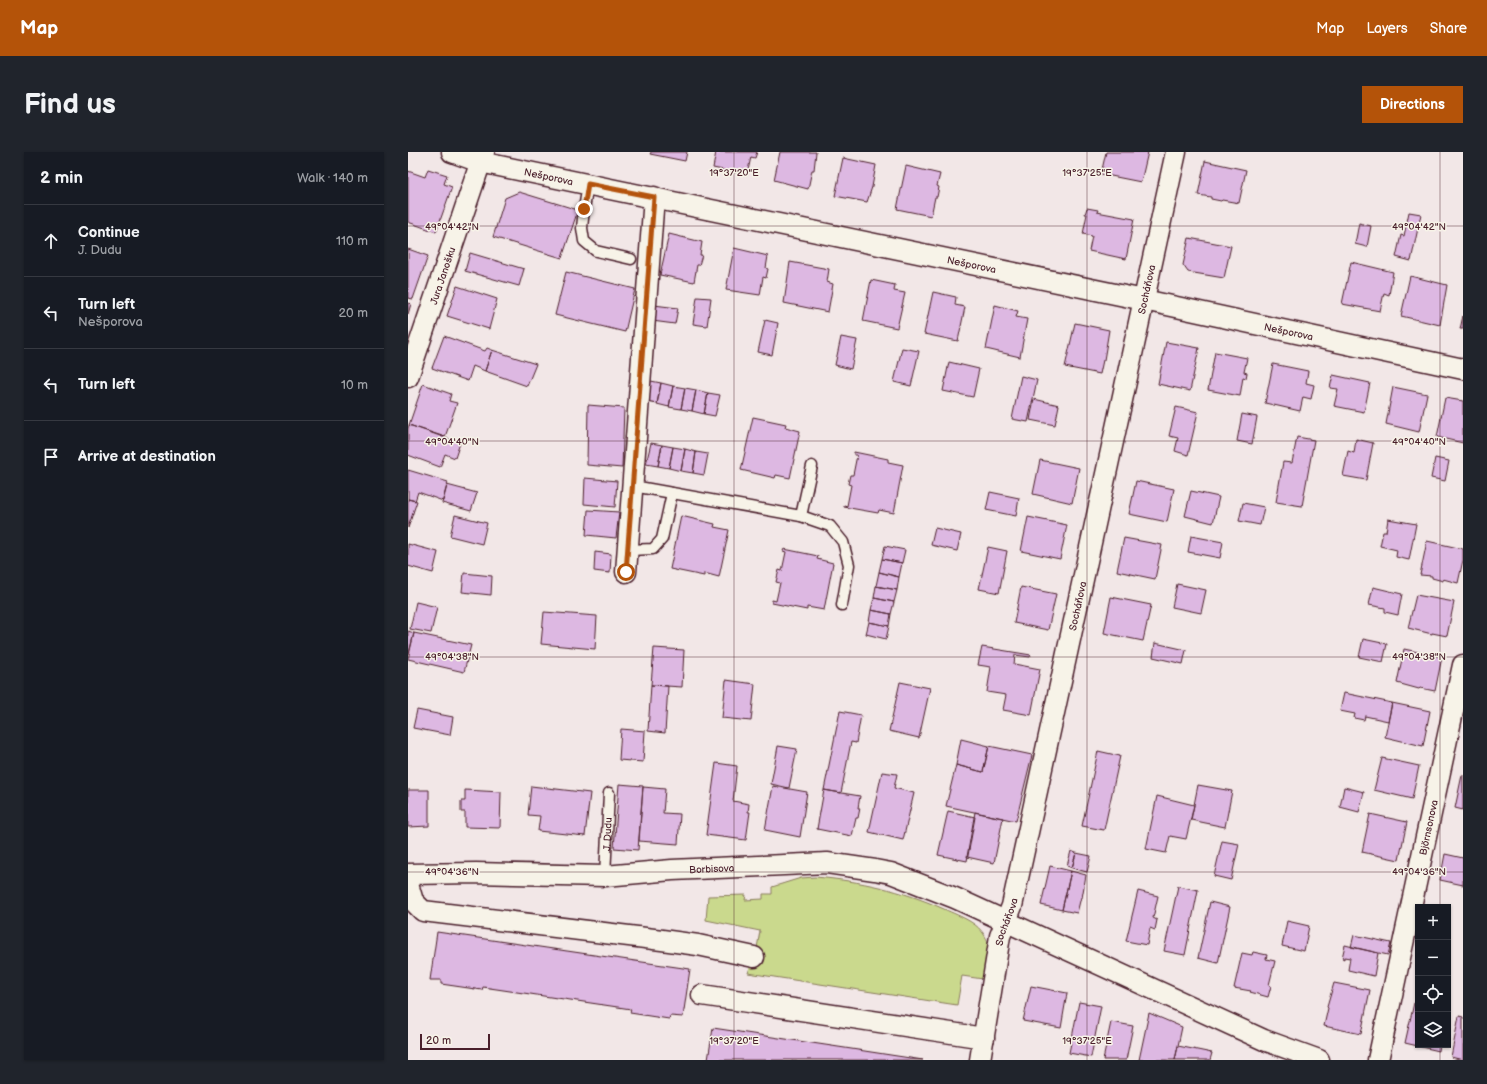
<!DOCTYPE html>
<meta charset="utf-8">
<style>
body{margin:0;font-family:"Balsamiq Sans",sans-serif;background:#20242c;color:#f1f3f6}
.controls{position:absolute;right:12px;bottom:12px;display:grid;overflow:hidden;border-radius:0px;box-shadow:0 1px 3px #0004}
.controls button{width:36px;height:36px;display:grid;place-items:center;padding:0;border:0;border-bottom:1px solid #363941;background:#171b24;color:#f1f3f6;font:20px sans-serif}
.scale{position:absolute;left:12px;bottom:10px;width:70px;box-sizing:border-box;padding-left:4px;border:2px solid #4a1f2b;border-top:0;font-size:11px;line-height:14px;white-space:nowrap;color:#4a1f2b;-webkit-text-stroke:3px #f7f3e8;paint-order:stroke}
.stop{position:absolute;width:12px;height:12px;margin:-9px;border:3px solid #b45309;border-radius:50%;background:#fff}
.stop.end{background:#b45309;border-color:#fff;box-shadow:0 1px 4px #0008}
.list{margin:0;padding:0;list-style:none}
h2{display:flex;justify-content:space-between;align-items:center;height:52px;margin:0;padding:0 16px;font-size:17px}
h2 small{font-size:13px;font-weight:400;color:#9ea1a6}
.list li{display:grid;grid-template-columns:26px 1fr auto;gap:12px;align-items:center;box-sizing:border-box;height:72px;padding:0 16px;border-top:1px solid #363941}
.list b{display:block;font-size:15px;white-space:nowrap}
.list p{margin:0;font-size:13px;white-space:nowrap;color:#9ea1a6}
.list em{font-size:13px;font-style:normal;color:#9ea1a6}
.icon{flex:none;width:22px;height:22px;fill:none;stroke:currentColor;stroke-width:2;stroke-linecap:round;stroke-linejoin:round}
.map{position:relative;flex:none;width:1055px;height:908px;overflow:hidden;border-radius:0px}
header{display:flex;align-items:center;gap:24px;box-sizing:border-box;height:56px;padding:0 20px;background:#b45309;color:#fff}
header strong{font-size:19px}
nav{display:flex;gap:22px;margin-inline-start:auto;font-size:14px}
.intro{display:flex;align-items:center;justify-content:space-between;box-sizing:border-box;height:96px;padding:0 24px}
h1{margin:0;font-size:28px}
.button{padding:10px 18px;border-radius:0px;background:#b45309;color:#fff;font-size:14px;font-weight:700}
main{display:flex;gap:24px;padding:0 24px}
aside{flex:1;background:#171b24;border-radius:0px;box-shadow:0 1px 3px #0004}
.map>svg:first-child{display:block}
</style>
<header>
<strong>Map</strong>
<nav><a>Map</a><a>Layers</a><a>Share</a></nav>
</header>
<div class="intro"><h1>Find us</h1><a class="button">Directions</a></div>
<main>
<aside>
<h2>2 min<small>Walk · 140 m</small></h2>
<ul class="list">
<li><svg class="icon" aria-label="ahead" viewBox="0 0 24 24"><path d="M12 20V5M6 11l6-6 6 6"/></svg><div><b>Continue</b><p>J. Dudu</p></div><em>110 m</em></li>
<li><svg class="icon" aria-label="left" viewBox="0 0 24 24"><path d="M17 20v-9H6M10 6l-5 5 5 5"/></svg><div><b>Turn left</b><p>Nešporova</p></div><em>20 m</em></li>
<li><svg class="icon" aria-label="left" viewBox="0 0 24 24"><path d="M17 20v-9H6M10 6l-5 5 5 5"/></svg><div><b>Turn left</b></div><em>10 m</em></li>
<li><svg class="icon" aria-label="arrive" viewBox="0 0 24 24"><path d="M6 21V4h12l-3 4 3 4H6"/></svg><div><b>Arrive at destination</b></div></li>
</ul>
</aside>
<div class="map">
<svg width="1055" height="908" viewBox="0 0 1055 908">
<rect width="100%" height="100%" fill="#f2e7e7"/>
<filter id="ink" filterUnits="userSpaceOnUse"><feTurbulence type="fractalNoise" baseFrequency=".025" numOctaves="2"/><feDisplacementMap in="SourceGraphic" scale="8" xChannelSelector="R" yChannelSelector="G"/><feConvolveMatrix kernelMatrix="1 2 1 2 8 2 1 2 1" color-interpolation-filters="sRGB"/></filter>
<g filter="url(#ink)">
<!-- green -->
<path fill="#cad98d" stroke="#8a7c5c" d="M 407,725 C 453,729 493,738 536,757 C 553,765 574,771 580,791 C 582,797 576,820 575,827 L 554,824 L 549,853 L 340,821 L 349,796 L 352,779 L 298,768 L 300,744 L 338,743 L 337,748 L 355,747 L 355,742 L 364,742 L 364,735 L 393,726 Z"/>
<!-- building -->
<path fill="#ddb8e2" stroke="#4a1f2b" d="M 243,0 L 279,0 L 277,9 L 242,2 Z
M 308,0 L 349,0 L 347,6 L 343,5 L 339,23 L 305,16 Z
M 372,0 L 408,0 L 406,18 L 404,18 L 400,37 L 366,28 Z
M 698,0 L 740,0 L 733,30 L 693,22 Z
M 435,6 L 468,13 L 464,35 L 459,50 L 427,44 Z
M 797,9 L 838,18 L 831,51 L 814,48 L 813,49 L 803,47 L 803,45 L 790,43 Z
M 498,14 L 532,22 L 529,34 L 531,35 L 529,45 L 527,45 L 523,64 L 489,57 Z
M 20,17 L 39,23 L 36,32 L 44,35 L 28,80 L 0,70 L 0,19 L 17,25 Z
M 111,40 L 170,58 L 154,106 L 85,85 L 97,46 Z
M 679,56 L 690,58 L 689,60 L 726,67 L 718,107 L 681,99 L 684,84 L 675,82 L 679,62 L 677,62 Z
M 1001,60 L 1013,62 L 1003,109 L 988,105 L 993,83 L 996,84 Z
M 951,71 L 963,74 L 959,95 L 947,92 Z
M 261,82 L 294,90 L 292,103 L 294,103 L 291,113 L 289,113 L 286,130 L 252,123 Z
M 781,86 L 823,94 L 816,126 L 780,120 L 775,113 Z
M 326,96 L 360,104 L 358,116 L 360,117 L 358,126 L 355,125 L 352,143 L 318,138 Z
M 0,97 L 20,104 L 5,147 L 0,146 Z
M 62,101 L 116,117 L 111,134 L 57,119 Z
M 382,110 L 421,117 L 419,130 L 425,132 L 420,160 L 376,151 Z
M 943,110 L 985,120 L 981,143 L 976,141 L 972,159 L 934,152 Z
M 158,120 L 227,137 L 217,180 L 147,163 Z
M 1002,124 L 1039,133 L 1032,173 L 993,164 Z
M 463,128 L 487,133 L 486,139 L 497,141 L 489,176 L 455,169 Z
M 49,134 L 89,147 L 81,177 L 39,164 Z
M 525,140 L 548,145 L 547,153 L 557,155 L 550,189 L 516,182 Z
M 289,145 L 303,146 L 299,174 L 285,172 Z
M 0,151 L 3,152 L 0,162 Z
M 246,153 L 270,156 L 267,172 L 244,169 Z
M 587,153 L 610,159 L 608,165 L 619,167 L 612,205 L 578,197 Z
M 1055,164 L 1055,177 L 1052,177 Z
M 357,168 L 370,171 L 364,203 L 350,200 Z
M 667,171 L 701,178 L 696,208 L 695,208 L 692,222 L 657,215 Z
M 36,184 L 77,199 L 79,196 L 84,198 L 77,219 L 65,214 L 60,229 L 24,216 Z
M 433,185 L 449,188 L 443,217 L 427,213 Z
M 758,190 L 791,196 L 782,239 L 750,232 Z
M 494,196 L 511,199 L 503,234 L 486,230 Z
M 84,198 L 128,212 L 119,234 L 77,219 Z
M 807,200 L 839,206 L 836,220 L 839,221 L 838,226 L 835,225 L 832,244 L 800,238 Z
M 541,210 L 571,217 L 565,245 L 535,239 Z
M 865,212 L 900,219 L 898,231 L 906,233 L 903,247 L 895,245 L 892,259 L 857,251 Z
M 925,223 L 962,231 L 956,260 L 926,254 L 930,237 L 922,236 Z
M 613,224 L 629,228 L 620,270 L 604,267 Z
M 243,229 L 253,231 L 249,252 L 239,250 Z
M 253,231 L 265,234 L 261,255 L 249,252 Z
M 15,232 L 43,242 L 41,249 L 49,251 L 37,285 L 1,273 Z
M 265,234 L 277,236 L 273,257 L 261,255 Z
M 985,235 L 1019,242 L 1011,280 L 978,272 Z
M 277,236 L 288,238 L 284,259 L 273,257 Z
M 288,238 L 300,241 L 296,262 L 284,259 Z
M 300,241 L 312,243 L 307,264 L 296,262 Z
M 1037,246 L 1055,249 L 1055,291 L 1029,285 Z
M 626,247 L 651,253 L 647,273 L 622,268 Z
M 180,253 L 216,256 L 214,316 L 179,313 Z
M 768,255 L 790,260 L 780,303 L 767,299 L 770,286 L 761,284 Z
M 834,262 L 849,265 L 844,292 L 829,289 Z
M 345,265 L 378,272 L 377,275 L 392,279 L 382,326 L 368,323 L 367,326 L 333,318 Z
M 1,273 L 52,291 L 47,306 L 37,302 L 32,315 L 0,303 L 0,277 Z
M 889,285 L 906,288 L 894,354 L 868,350 L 875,310 L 884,311 Z
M 948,287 L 965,291 L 958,328 L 935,324 L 940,299 L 946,301 Z
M 243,291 L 254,293 L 250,314 L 238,312 Z
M 254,293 L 265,295 L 261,316 L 250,314 Z
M 265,295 L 277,297 L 273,319 L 261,316 Z
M 277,297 L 288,300 L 285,321 L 273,319 Z
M 288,300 L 300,302 L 296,323 L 285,321 Z
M 446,300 L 480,307 L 480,310 L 495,313 L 486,361 L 471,358 L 470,361 L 436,355 L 436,353 L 439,354 L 443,333 L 440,332 L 442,323 L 445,323 L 449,303 L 446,303 Z
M 1027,306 L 1041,309 L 1037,329 L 1023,326 Z
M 632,308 L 671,316 L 664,351 L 625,342 Z
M 0,318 L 40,330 L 35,349 L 10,340 L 7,349 L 0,347 Z
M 177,326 L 209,329 L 207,355 L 176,352 Z
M 728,329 L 766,337 L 759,370 L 721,362 Z
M 39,333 L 69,341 L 63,359 L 34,351 Z
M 783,339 L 811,345 L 805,371 L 777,364 Z
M 582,340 L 611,346 L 608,364 L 578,358 Z
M 0,347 L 9,349 L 0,376 Z
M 835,351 L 856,355 L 852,373 L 831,369 Z
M 180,358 L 211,360 L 208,386 L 178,383 Z
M 47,363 L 79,371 L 74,392 L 42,384 Z
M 273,364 L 307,372 L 306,375 L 321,378 L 311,425 L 296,421 L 296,424 L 262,417 Z
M 620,365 L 659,373 L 652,407 L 613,399 Z
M 980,367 L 1008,372 L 1001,408 L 988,405 L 989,398 L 972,394 L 975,380 L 978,380 Z
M 527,376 L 553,382 L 549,399 L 523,393 Z
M 783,384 L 815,390 L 812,406 L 780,400 Z
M 716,386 L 754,393 L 747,427 L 709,419 Z
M 1019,389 L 1055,397 L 1055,408 L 1050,431 L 1035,427 L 1035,429 L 1024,426 L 1024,424 L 1012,423 Z
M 0,392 L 30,400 L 25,421 L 0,414 Z
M 477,394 L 497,398 L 494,411 L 474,407 Z
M 580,395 L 599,399 L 591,441 L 571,437 Z
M 376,397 L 410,404 L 409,407 L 425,411 L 416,458 L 399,455 L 399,458 L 364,451 L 364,448 L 368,449 L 372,431 L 368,430 L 371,418 L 374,419 L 378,400 L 375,399 Z
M 187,400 L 203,402 L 202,421 L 186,419 Z
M 474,407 L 494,411 L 491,425 L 471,420 Z
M 471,420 L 491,425 L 489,438 L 468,434 Z
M 56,421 L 84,424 L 83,443 L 54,440 Z
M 769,432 L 798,438 L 793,461 L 764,455 Z
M 468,434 L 489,438 L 486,450 L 466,446 Z
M 613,435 L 648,442 L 640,478 L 606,471 Z
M 965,435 L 994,442 L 990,463 L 977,460 L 977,456 L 961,453 Z
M 1008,443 L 1046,450 L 1039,484 L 1024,481 L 1024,482 L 1000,476 Z
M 703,445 L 743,453 L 735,489 L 696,481 Z
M 466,446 L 486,450 L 483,462 L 463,458 Z
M 8,450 L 29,455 L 23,481 L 2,477 Z
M 463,458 L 483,462 L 481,474 L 461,470 Z
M 136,460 L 189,464 L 187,497 L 133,492 Z
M 461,470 L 481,474 L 478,487 L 458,482 Z
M 0,479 L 6,481 L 1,501 L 0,500 Z
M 6,481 L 63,493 L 56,520 L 0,507 Z
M 955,487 L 979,492 L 975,510 L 951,505 Z
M 747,491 L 778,498 L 775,512 L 745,505 Z
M 574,495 L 623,503 L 622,505 L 607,503 L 606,512 L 632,517 L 623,563 L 595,558 L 598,543 L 579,540 L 583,515 L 570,513 Z
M 246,496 L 276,498 L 274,535 L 243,533 Z
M 996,497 L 1034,505 L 1027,539 L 1012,536 L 1011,537 L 989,531 Z
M 318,528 L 347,532 L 343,569 L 314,566 Z
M 492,530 L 522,536 L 511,586 L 481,579 Z
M 243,533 L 260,534 L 257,581 L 240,579 Z
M 936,541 L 984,551 L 980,569 L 957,564 L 956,568 L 946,566 L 947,562 L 932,559 Z
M 984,551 L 1022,559 L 1015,594 L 977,585 Z
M 9,558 L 45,565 L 42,583 L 5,576 Z
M 432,559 L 453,563 L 448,591 L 443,590 L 433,641 L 416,638 Z
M 213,577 L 237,579 L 235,610 L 211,608 Z
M 553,587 L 581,594 L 575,620 L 548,613 Z
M 370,594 L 389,597 L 381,636 L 363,632 Z
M 581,594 L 624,603 L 608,669 L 538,654 L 548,613 L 575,620 Z
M 690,599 L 712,604 L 696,678 L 674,674 Z
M 974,606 L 1011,614 L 1004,647 L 966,638 Z
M 308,611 L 329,614 L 325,649 L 341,652 L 340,660 L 342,660 L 338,688 L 298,683 Z
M 474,620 L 489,622 L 486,636 L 506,641 L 495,688 L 461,680 Z
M 1054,623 L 1055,623 L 1055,658 L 1047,656 Z
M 211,632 L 235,634 L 230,698 L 206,696 Z
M 790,633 L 824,639 L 817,675 L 783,668 Z
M 123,634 L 182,641 L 177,684 L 130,679 L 132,664 L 120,663 Z
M 365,634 L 399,640 L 392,685 L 357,678 Z
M 235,635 L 257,637 L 255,661 L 272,662 L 270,692 L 231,689 Z
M 936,635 L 956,640 L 951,660 L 932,655 Z
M 0,638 L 21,638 L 21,674 L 0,675 Z
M 57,638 L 93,640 L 92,676 L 57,675 L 57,660 L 53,660 L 53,649 L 57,649 Z
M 416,638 L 452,644 L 450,656 L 452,656 L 450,666 L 448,666 L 444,684 L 409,677 Z
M 749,644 L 786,653 L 778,687 L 762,684 L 758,701 L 738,697 Z
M 540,659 L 567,665 L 559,709 L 530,703 Z
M 567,660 L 595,666 L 586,711 L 559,705 Z
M 962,662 L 999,670 L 991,708 L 954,700 Z
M 814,689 L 831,692 L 823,728 L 806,724 Z
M 663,699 L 668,701 L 664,716 L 659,714 Z
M 668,701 L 683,704 L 679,720 L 664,716 Z
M 1037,702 L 1055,706 L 1055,733 L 1032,728 Z
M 642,714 L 663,719 L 654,758 L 633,753 Z
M 663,719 L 678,723 L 674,746 L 673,745 L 669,761 L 654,758 Z
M 770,734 L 790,738 L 777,803 L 756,799 Z
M 730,739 L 750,744 L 745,766 L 749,768 L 747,778 L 742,776 L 739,793 L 718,789 Z
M 802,750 L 822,755 L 810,811 L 790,806 Z
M 879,769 L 901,774 L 896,799 L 874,794 Z
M 29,780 L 282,817 L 275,865 L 262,864 L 261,867 L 222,861 L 223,857 L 75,835 L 74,838 L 33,832 L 33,828 L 22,828 Z
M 946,783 L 983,791 L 980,803 L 943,795 Z
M 937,793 L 970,801 L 966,824 L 940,818 L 942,806 L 936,805 L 936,807 L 934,806 Z
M 845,800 L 859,803 L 858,807 L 867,809 L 861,833 L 863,834 L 860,845 L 842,840 L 843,839 L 826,836 L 834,801 L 844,803 Z
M 926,831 L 962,838 L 953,882 L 916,874 L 920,856 L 919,855 Z
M 623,834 L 659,841 L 653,876 L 615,869 Z
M 671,850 L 693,854 L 683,905 L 661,901 Z
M 1006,851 L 1010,852 L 1010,893 L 1032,893 L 1031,899 L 997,891 Z
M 741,861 L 774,875 L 767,908 L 731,908 Z
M 1051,864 L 1055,865 L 1055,908 L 1043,905 Z
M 703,870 L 725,874 L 718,908 L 695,908 Z
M 305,876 L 450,898 L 515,908 L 300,908 Z
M 770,894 L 804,901 L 802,908 L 767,908 Z"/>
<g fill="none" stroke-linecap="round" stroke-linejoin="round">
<defs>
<g id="service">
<path d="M 180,32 L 176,57 L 174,76 L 176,89 L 188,99 L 223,107"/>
<path d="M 225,334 L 393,364 L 422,374 L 435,390 L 441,413 L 434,453"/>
<path d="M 393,364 L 404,314"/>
<path d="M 220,398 L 245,397 L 254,387 L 264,341"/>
<path id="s1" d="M 197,724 L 201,641"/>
</g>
<g id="minor">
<path id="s2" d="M 44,0 L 72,10 L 736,148 L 1055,217"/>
<path id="s3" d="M 0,225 L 76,0"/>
<path d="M 218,420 L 246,45"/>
<path id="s4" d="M 0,722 L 68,721 L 197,724 L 264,718 L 419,711 L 467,718 L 483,721 L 547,746 L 856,888 L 911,908"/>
<path d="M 0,732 L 5,749 L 15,759 L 254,788 L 290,793 L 346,805"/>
<path d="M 294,843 L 576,886"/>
<path id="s5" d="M 572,908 L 592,784 L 604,754 L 768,0"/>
<path id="s6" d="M 970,908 L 1055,513"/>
</g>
</defs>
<!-- service casing -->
<use href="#service" stroke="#4a1f2b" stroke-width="13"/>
<!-- minor casing -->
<use href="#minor" stroke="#4a1f2b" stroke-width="23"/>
<!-- service -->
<use href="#service" stroke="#f7f3e8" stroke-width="10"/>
<!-- minor -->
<use href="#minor" stroke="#f7f3e8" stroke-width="20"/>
</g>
</g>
<g fill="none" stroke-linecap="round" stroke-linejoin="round" filter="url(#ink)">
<!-- route -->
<path stroke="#b45309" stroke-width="5" d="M 176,57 L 180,32 L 246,45 L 218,420"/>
</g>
<!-- ticks -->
<path fill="none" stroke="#4a1f2b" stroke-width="1" stroke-opacity="0.45" d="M 326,0 L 326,908M 679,0 L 679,908M 1032,0 L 1032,755M 0,74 L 1055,74M 0,289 L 1055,289M 0,505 L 1055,505M 0,720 L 1055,720M 1032,893 L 1032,908"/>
<g text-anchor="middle" stroke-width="3" stroke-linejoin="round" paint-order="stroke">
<!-- street labels -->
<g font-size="10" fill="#4a1f2b" stroke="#f7f3e8">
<text dy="4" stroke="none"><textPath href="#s2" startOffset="100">Nešporova</textPath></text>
<text dy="4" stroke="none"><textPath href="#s2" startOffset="532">Nešporova</textPath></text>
<text dy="4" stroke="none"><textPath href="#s3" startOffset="107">Jura Janošku</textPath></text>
<text dy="4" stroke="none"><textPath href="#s5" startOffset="789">Socháňova</textPath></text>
<text dy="4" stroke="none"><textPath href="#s2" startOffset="856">Nešporova</textPath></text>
<text dy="4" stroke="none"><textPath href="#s5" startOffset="465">Socháňova</textPath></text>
<text dy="4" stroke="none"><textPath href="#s6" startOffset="238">Björnsonova</textPath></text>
<text dy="4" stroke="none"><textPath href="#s1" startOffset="42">J. Dudu</textPath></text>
<text dy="4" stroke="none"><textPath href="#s4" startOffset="304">Borbisova</textPath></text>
<text dy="4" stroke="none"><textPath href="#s5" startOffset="141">Socháňova</textPath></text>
</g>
</g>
<g font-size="10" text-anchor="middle" fill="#4a1f2b" stroke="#f7f3e8" stroke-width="3" stroke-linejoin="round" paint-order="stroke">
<text x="326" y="24">19°37'20"E</text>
<text x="679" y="24">19°37'25"E</text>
<text x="44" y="78">49°04'42"N</text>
<text x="1011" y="78">49°04'42"N</text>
<text x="44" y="293">49°04'40"N</text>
<text x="1011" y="293">49°04'40"N</text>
<text x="44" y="508">49°04'38"N</text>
<text x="1011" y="508">49°04'38"N</text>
<text x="44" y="723">49°04'36"N</text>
<text x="1011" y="723">49°04'36"N</text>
<text x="326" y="892">19°37'20"E</text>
<text x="679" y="892">19°37'25"E</text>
</g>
</svg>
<div class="controls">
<button>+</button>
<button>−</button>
<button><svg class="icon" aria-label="locate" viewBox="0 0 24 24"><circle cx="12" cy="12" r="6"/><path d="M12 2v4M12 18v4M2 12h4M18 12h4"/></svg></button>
<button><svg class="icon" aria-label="layers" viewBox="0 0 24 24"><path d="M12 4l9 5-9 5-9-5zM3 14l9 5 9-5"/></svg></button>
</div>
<div class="scale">20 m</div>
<div class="stop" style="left:218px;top:420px"></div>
<div class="stop end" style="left:176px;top:57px"></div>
</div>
</main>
